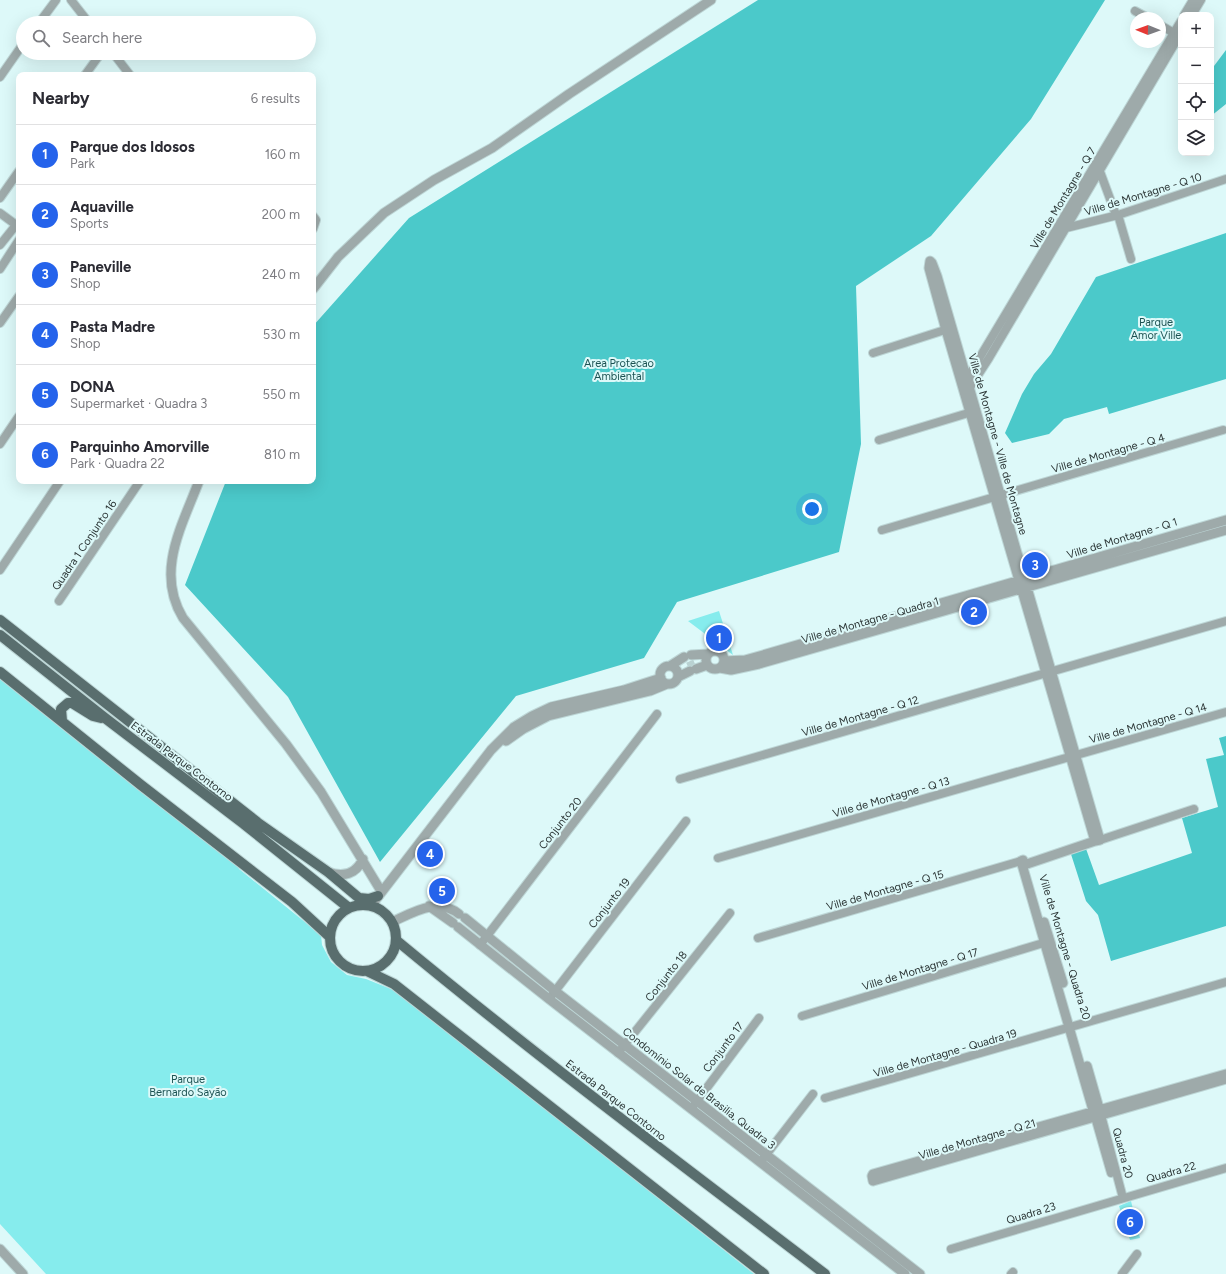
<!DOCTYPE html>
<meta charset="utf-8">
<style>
body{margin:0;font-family:Figtree,sans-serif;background:#f7f7f7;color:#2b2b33}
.controls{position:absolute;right:12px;top:12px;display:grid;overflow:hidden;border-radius:8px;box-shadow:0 4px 16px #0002}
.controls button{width:36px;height:36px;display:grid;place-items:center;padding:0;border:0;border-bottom:1px solid #e1e1e2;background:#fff;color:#2b2b33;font:20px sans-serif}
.compass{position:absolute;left:1130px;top:12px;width:36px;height:36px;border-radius:50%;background:#fff;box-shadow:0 4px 16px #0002;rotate:271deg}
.you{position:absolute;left:812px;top:509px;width:14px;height:14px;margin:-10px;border:3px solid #fff;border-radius:50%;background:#1a73e8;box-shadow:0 0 0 6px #1a73e833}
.badge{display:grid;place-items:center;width:26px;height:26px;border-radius:50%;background:#2563eb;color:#fff;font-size:13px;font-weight:700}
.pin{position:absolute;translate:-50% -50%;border:2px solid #fff;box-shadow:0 1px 4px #0006}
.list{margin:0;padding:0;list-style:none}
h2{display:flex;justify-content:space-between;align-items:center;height:52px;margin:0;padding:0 16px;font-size:17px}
h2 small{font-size:13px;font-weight:400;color:#7c7c81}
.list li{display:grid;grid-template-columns:26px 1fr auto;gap:12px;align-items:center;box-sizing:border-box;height:60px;padding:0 16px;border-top:1px solid #e1e1e2}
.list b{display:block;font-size:15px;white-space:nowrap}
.list p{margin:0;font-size:13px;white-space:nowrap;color:#7c7c81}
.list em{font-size:13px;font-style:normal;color:#7c7c81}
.icon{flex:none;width:22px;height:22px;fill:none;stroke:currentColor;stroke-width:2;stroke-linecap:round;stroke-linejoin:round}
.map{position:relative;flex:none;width:1226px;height:1274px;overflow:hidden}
.search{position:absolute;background:#fff;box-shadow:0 4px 16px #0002;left:16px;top:16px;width:300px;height:44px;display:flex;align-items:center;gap:10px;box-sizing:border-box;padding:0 14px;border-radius:22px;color:#7c7c81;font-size:15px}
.panel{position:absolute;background:#fff;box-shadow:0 4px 16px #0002;left:16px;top:72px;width:300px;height:412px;border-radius:8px}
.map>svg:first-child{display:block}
</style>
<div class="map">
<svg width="1226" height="1274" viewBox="0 0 1226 1274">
<rect width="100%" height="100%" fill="#ddf9f9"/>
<!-- green -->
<path fill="#86eced" d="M 719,611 L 733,655 L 688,621 Z
M 0,677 L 235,857 L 239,869 L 321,935 L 322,945 L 331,962 L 347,975 L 366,979 L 396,991 L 754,1274 L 46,1274 L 0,1224 Z
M 1131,1201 L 1140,1238 L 1130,1240 L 1119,1206 Z"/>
<!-- forest -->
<path fill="#4bc9ca" d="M 758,0 L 1105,0 L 1031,119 L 931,236 L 856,286 L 861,444 L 839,552 L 677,602 L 644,658 L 516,696 L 380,862 L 288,697 L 185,585 L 226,481 L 313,481 L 313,326 L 409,218 Z
M 1226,50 L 1226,104 L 1211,116 L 1211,70 Z
M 1226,233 L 1226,379 L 1109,414 L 1107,407 L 1064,419 L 1049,434 L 1012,443 L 1005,433 L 1022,394 L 1034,374 L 1051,354 L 1096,277 Z
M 1226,736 L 1226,926 L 1111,961 L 1098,915 L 1086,901 L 1070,851 L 1085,846 L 1099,885 L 1192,853 L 1182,818 L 1218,807 L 1206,759 L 1224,755 L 1219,738 Z"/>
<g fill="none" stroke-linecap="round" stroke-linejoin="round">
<!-- tertiary-tunnel -->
<path stroke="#b9d2d2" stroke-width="9" stroke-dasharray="9 4.5" stroke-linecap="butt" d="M 688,667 L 695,664"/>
<defs>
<path id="minor" d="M 71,0 L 89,23
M 1135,11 L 1148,18
M 1184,15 L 1193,0
M 1192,15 L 1201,0
M 39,23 L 56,0
M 1160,25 L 1174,33
M 113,53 L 130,75
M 85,75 L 101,53
M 0,77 L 23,44
M 1099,169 L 1116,215
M 0,198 L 19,171
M 0,213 L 19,227
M 1118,215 L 1131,259
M 313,216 L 316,220 L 313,229
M 1062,229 L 1118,215 L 1226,179
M 0,245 L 16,225
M 0,269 L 19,240
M 0,323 L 19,296
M 873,353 L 951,328
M 965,382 L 1181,21
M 967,392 L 989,358 L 1181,33
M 879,440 L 975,411
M 0,444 L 19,416
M 882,530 L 1223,430
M 0,570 L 60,481
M 59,601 L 140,481
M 680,779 L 1226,621
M 1100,840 L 1194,809
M 718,858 L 1226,712
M 758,938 L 1021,861
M 480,945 L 657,714
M 549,999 L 686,821
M 802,1016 L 1050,941
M 618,1053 L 730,913
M 825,1098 L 1226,982
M 694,1105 L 759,1018
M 1101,1115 L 1123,1198
M 1095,1117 L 1111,1173
M 762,1160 L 813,1094
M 951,1249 L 1226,1168
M 1011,1274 L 1013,1272
M 1122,1274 L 1137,1254"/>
<path id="tertiary" d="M 313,289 L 338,257 L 384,213 L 434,180 L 492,148 L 569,94 L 711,0
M 199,481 C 182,526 155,572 183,618 L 286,744 L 321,792 L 381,891
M706 660a9 9 0 1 1 18 0a9 9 0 1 1-18 0Z
M 691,655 L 708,654
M 724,661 L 745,660 L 763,655 L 1226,520
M 670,666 L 684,657
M660 675a9 9 0 1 1 18 0a9 9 0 1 1-18 0Z
M 720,668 L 731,670 L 759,664 L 1226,530
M 696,669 L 707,665
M 678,677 L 690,671
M 506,741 L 523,729 L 548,716 L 650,691 L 667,684
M 1023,860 L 1021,861 L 1095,1117
M 1022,864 L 1027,864 L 1095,841 L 1100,840 L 937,276 L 932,263 L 930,261 L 929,268 L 946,330 L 1095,841
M 328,872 C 344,878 356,874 363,859
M 371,906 L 491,750 L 514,727 L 532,716 L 551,707 L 624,690 L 661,678
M 429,906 L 453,923
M 465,918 L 555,991 L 920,1274
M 392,922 C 414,912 437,897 459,914
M 1044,922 L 1063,983
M 458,927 L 549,999 L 905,1274
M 1087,1066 L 1101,1115
M 1226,1074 L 873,1174 L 872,1176 L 873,1181 L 1226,1079
M 0,1249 L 23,1274"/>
<path id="primary" d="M 0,620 L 257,822
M 0,635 L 105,718 L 244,824 L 349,908
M 0,672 L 141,785 L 292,902 L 330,937
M 62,721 L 61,709 L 68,703 L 72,703 L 93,716 L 101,718
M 251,818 L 328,872 L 359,898 L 369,899 L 378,896
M330 938a33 33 0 1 1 66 0a33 33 0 1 1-66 0Z
M 396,940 C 536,1056 681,1164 825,1274
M 367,971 L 394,984 L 764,1274"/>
</defs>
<!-- minor casing -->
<use href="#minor" stroke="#bdd6d6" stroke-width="10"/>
<!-- tertiary casing -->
<use href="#tertiary" stroke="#bdd6d6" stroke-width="11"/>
<!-- primary casing -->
<use href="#primary" stroke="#bdd6d6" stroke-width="12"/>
<!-- minor -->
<use href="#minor" stroke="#9eaaaa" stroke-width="8"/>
<!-- tertiary -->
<use href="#tertiary" stroke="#9eaaaa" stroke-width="9"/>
<!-- primary -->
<use href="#primary" stroke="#596e6e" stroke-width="10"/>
</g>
<g text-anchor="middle" stroke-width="4" stroke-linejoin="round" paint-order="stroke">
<!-- street labels -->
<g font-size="11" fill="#2b3535" stroke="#ddf9f9">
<text transform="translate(1143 194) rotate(-17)" y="4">Ville de Montagne - Q 10</text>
<text transform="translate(1063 198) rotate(-59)" y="4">Ville de Montagne - Q 7</text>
<text transform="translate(998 444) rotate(74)" y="4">Ville de Montagne - Ville de Montagne</text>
<text transform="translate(1108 453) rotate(-16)" y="4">Ville de Montagne - Q 4</text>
<text transform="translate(1122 538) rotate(-17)" y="4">Ville de Montagne - Q 1</text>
<text transform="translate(84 545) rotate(-56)" y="4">Quadra 1 Conjunto 16</text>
<text transform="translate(870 620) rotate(-16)" y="4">Ville de Montagne - Quadra 1</text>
<text transform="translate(860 716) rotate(-16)" y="4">Ville de Montagne - Q 12</text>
<text transform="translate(1148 723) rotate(-16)" y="4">Ville de Montagne - Q 14</text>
<text transform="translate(182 761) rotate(37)" y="4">Estrada Parque Contorno</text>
<text transform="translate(891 797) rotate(-16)" y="4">Ville de Montagne - Q 13</text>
<text transform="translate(560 823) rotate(-52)" y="4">Conjunto 20</text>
<text transform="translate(885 890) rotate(-16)" y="4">Ville de Montagne - Q 15</text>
<text transform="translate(609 903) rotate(-52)" y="4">Conjunto 19</text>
<text transform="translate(1065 947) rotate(73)" y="4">Ville de Montagne - Quadra 20</text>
<text transform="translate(920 969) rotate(-17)" y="4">Ville de Montagne - Q 17</text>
<text transform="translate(666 976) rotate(-52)" y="4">Conjunto 18</text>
<text transform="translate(723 1047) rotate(-53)" y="4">Conjunto 17</text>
<text transform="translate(945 1053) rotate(-16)" y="4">Ville de Montagne - Quadra 19</text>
<text transform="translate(699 1088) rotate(38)" y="4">Condomínio Solar de Brasilia, Quadra 3</text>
<text transform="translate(616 1100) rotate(38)" y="4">Estrada Parque Contorno</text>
<text transform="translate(977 1139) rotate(-16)" y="4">Ville de Montagne - Q 21</text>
<text transform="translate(1123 1153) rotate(75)" y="4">Quadra 20</text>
<text transform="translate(1171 1172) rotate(-16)" y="4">Quadra 22</text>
<text transform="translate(1031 1213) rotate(-17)" y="4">Quadra 23</text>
</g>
<!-- park labels -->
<g font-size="11" fill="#1d5353" stroke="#ddf9f9">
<text x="1156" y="326">Parque<tspan x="1156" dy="13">Amor Ville</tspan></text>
<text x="619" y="367">Area Protecao<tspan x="619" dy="13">Ambiental</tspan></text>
<text x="188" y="1083">Parque<tspan x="188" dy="13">Bernardo Sayão</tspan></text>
</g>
</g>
</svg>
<div class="controls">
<button>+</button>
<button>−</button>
<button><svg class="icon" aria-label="locate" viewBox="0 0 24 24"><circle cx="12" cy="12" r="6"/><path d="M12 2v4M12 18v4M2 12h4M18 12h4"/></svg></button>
<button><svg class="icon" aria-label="layers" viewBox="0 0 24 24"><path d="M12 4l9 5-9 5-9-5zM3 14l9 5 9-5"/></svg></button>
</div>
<svg class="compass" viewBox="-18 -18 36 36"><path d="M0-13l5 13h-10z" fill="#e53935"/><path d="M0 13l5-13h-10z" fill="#7c7c81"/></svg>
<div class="you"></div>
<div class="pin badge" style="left:719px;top:638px">1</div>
<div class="pin badge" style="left:974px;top:612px">2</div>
<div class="pin badge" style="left:1035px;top:565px">3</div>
<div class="pin badge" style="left:430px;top:854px">4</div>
<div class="pin badge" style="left:442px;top:891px">5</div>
<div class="pin badge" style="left:1130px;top:1222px">6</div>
<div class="search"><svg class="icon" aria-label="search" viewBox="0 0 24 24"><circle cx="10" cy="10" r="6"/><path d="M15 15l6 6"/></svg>Search here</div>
<section class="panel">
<h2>Nearby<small>6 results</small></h2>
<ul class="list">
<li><span class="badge">1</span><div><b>Parque dos Idosos</b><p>Park</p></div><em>160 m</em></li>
<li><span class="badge">2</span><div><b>Aquaville</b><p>Sports</p></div><em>200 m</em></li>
<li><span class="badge">3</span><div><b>Paneville</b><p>Shop</p></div><em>240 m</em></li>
<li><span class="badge">4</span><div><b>Pasta Madre</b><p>Shop</p></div><em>530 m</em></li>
<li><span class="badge">5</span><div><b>DONA</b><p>Supermarket · Quadra 3</p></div><em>550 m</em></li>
<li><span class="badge">6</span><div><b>Parquinho Amorville</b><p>Park · Quadra 22</p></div><em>810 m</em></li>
</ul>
</section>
</div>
